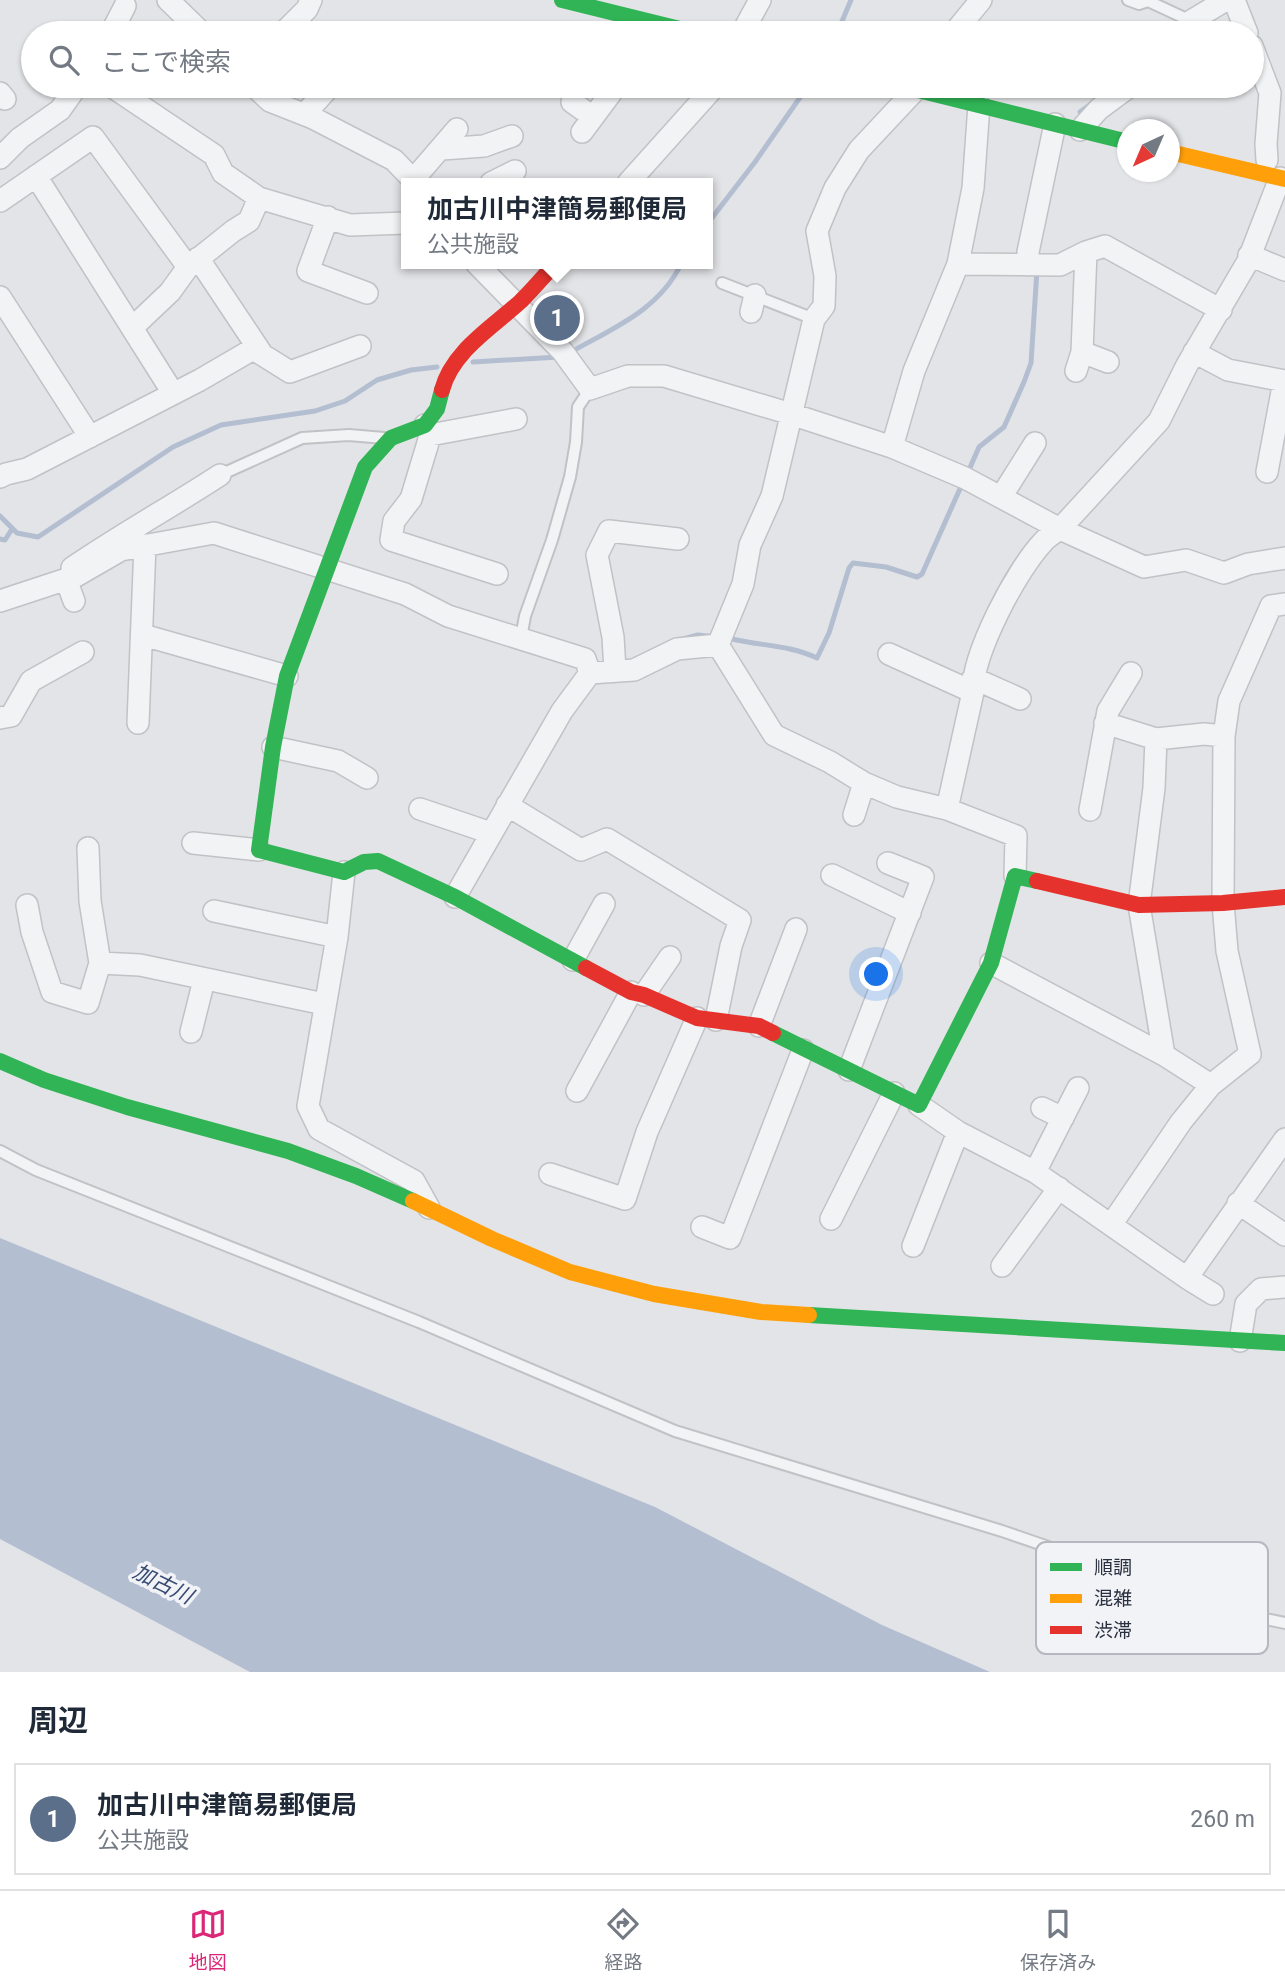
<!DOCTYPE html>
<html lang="ja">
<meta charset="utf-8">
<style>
body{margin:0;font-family:Roboto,"Noto Sans JP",sans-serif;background:#f6f6f7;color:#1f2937}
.compass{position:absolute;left:1117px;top:119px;width:63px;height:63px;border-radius:50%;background:#fff;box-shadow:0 2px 5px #0004;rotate:224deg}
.you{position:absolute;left:877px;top:975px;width:24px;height:24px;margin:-18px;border:5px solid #fff;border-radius:50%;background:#1a73e8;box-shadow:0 0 0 10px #1a73e833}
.badge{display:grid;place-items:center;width:46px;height:46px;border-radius:50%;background:#db2777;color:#fff;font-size:23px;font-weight:700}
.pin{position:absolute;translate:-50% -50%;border:4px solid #fff;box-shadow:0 2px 7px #0006}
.popup{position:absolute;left:401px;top:178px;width:312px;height:91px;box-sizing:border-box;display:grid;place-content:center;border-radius:0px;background:#fff;filter:drop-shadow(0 2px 5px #0005);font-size:23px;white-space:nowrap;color:#747a83}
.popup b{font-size:26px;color:#1f2937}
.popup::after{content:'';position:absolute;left:50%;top:100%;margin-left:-14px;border:14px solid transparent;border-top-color:#fff}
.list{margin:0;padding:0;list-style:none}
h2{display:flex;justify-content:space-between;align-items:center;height:91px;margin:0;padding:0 28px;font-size:30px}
h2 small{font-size:23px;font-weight:400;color:#747a83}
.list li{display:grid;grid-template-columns:46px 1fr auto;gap:21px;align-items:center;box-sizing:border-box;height:112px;margin:0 14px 14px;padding:0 14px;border:2px solid #e0e1e3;border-radius:0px}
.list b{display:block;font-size:26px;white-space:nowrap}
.list p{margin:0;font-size:23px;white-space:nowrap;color:#747a83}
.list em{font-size:23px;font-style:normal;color:#747a83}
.icon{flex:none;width:38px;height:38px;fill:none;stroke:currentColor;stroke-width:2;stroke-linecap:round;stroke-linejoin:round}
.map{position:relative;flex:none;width:1285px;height:1672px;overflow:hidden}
.search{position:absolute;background:#fff;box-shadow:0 2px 5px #0004;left:21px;right:21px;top:21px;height:77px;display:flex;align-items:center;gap:18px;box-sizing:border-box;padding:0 24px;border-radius:38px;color:#747a83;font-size:26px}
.sheet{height:217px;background:#fff}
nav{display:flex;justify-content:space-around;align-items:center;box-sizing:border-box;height:98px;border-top:2px solid #e0e1e3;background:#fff;font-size:19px;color:#747a83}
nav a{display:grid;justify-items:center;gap:4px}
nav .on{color:#db2777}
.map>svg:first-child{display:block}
</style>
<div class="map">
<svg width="1285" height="1672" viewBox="0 0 1285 1672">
<rect width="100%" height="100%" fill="#e3e4e7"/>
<!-- water -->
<path fill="#b3bed1" d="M 0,1238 L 655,1507 L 882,1625 L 990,1672 L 250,1672 L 0,1539 Z"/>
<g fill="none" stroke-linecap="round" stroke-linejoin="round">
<!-- stream -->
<path stroke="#b3bed1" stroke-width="5" d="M 837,33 L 851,0
M 1080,112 L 1091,104
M 708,223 L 755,162 L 808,86
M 571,352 C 613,328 659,310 681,264
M 473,362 L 559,357
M 969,470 L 979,447 L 1004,427 L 1024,382 L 1031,363 L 1037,270
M 0,516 L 17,533 L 38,537 L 173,447 L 221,425 L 315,411 L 345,401 L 377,380 L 411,370 L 437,367
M 0,539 L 5,540 L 12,529
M 683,639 L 698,635 L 717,637
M 732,639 C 762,646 789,645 817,658 L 829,633 L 849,568 L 853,563 L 886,567 L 917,577 L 922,574 L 963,482"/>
<defs>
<path id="lane" d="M 1128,0 L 1139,4 L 1148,1 L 1191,21
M 722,283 L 814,319
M 220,475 L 302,438 L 349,435 L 384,438
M 521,638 L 525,616 L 552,540 L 570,477 L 576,442 L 578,407 L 590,389
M 0,1151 L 36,1170 L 419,1322 L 675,1431 L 1002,1531 L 1246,1615 L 1285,1623"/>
<path id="street" d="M 168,0 L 202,33
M 1234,0 L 1247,33
M 111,33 L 125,6
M 283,33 L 307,9 L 311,0
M 742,33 L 760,0
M 954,33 L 981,0
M 1183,33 L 1191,21 L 1226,0
M 1252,46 L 1270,93 L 1266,144 L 1267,160
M 111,86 L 214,155 L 223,173 L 259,198 L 350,225 L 406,223
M 254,86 L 270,101 L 313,118 L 394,160 L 413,180
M 0,93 L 5,99
M 572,102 L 593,117
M 305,114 L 330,86
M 1080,130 L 1099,109 L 1130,86
M 582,132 L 611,93 L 614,86
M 442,149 L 484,146 L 512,136
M 0,158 L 20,138 L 60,110 L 77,86
M 36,176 L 173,393
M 414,183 L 413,180 L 457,129
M 491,183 L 515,171
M 628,183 L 715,86
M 0,201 L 93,137 L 188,267 L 233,231 L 249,221 L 259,198
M 328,217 L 308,271 L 367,293
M 1249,255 L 1285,270
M 198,258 L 262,354
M 477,264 L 563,352 L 590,389 L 628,376 L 664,376 L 791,414 L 892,447 L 965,478 L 1060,529 L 1144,567 L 1186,560 L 1224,573 L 1248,564 L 1285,558
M 958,264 L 973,188 L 979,105
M 1028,265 L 1028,252 L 1055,124
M 0,297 L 90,437
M 751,312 L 755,295
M 132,328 L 170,292 L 188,267
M 1082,352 L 1108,362
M 1194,352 L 1228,370 L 1285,381
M 1076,371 L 1082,352 L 1086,252
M 425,425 L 430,435 L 427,446 L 411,499 L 394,521 L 391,540 L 497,574
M 430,435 L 516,419
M 892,447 L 914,371 L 958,264 L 1060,265 L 1086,252 L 1105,246 L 1221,310
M 1267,472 L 1284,381
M 0,477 L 6,474 L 27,469 L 200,380 L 253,349 L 290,372 L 360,346
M 1001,497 L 1035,443
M 76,576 L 121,550 L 214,533 L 405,594 L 448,616 L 585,659 L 590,673
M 66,579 L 74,601
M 0,601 L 76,576 L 72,568 C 120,535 171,507 220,475
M 143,635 L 287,676
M 718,645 L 774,735 L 830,762 L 864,783 L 897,797 L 947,809 L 973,692 C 972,654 1016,571 1043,542 C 1047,537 1054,533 1060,529 L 1159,421 L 1187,365 L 1248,261 L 1280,178
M 718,645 L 743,584 L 750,545 L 772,496 L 814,319 L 824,306 L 825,276 L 817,231 L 835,188 L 859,150 L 919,86
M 889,654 L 973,692
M 615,670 L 613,637 L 597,555 L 609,531 L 678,539
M 973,678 L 1020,699
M 0,718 L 11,716 L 31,681 L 83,652
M 138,723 L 145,545
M 1105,723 L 1156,739 L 1204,734 L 1224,736
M 1156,739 L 1154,788 L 1139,905 L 1164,1055
M 273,747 L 338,761 L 367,778
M 507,805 L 581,850 L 607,839 L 740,920 L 731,946 L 716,1020
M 420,809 L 491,833
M 947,809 L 1016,836 L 1015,876
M 1090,810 L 1108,711 L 1131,673
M 854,815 L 864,783
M 193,843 L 259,850
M 344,872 L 337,937 L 308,1106 L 319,1129 L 414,1181 L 429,1208
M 832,875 L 910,913
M 455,897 L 562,711 L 590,673 L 634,670 L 677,649 L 718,645
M 27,905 L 32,932 L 52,992 L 88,1003 L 100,963 L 90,901 L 88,848
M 214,911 L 337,937
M 573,960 L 604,904
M 100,963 L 140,965 L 324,1004
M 991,963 L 1164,1055 L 1211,1085
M 644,995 L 670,957
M 759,1026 L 796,929
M 191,1032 L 204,980
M 849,1070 L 923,877 L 888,863
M 577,1091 L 631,992
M 919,1105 L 958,1132 L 1035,1172 L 1187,1278 L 1213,1294
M 1042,1108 L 1063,1118
M 1035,1172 L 1078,1088
M 550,1174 L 625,1199 L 647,1132 L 697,1018
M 1238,1203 L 1285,1235
M 831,1219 L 894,1093
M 1111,1225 L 1181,1122 L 1211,1085 L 1250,1054 L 1227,951 L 1223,903 L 1224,736 L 1229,701 L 1271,606 L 1285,604
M 702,1227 L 730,1238 L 803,1050
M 913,1246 L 958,1132
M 1002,1266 L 1059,1188
M 1187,1278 L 1285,1139
M 1240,1341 L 1246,1304 L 1261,1289 L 1285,1287"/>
</defs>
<!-- lane casing -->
<use href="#lane" stroke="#c1c2c5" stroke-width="14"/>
<!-- street casing -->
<use href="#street" stroke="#c1c2c5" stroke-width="24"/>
<!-- lane -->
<use href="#lane" stroke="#f2f3f5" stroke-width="10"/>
<!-- street -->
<use href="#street" stroke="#f2f3f5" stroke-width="21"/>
<!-- fast -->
<path stroke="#30b455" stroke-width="16" d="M 562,0 L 696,33
M 902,86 L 1128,142
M 442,390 L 437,409 L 425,425 L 391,438 L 365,467 L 287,676 L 273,747 L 259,850 L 344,872 L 364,862 L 378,861 L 455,897 L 586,968
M 773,1033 L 919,1105 L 991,963 L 1015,876 L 1037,881
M 0,1061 L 44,1080 L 127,1107 L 288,1151 L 356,1176 L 413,1201
M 809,1315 L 1285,1343"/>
<!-- slow -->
<path stroke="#ff9f0a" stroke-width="16" d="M 1170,152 L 1285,179
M 413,1201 L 492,1239 L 570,1272 L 654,1294 L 761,1312 L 809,1315"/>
<!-- jam -->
<path stroke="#e5322d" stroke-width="16" d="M 442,390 C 452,351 493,327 521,301 C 533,289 544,276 555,264
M 1037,881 L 1139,905 L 1223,903 L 1285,897
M 586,968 L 631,992 L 644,995 L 697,1018 L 759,1026 L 773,1033"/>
</g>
<g text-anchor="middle" stroke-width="7" stroke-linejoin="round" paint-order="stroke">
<!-- water labels -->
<g font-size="21" font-style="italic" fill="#364a72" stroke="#f1f3f7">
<text transform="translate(163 1584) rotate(26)" y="7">加古川</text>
</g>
</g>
<!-- legend -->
<rect x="1036" y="1542" width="232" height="112" rx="10" fill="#f1f3f7" stroke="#b5b8c0" stroke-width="2"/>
<rect x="1050" y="1563" width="32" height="8" fill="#30b455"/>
<rect x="1050" y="1594" width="32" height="9" fill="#ff9f0a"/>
<rect x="1050" y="1626" width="32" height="8" fill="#e5322d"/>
<g font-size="19" fill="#2a3040">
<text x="1094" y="1574">順調</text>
<text x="1094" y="1605">混雑</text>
<text x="1094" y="1637">渋滞</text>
</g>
</svg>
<svg class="compass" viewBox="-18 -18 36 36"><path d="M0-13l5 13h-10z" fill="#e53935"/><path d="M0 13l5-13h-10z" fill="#747a83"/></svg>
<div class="you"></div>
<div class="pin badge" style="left:557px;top:318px;background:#5c6f8a">1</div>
<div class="popup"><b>加古川中津簡易郵便局</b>公共施設</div>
<div class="search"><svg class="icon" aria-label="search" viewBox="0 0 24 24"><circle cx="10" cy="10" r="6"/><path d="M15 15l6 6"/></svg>ここで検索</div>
</div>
<section class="sheet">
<h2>周辺<small></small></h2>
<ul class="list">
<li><span class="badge" style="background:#5c6f8a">1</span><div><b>加古川中津簡易郵便局</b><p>公共施設</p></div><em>260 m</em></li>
</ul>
</section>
<nav>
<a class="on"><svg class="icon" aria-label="map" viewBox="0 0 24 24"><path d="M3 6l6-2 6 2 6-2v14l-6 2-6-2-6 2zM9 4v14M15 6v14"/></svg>地図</a>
<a><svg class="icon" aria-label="directions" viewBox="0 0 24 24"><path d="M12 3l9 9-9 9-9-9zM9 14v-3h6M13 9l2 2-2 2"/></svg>経路</a>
<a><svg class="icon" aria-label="saved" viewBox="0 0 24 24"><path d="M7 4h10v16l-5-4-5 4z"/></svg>保存済み</a>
</nav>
